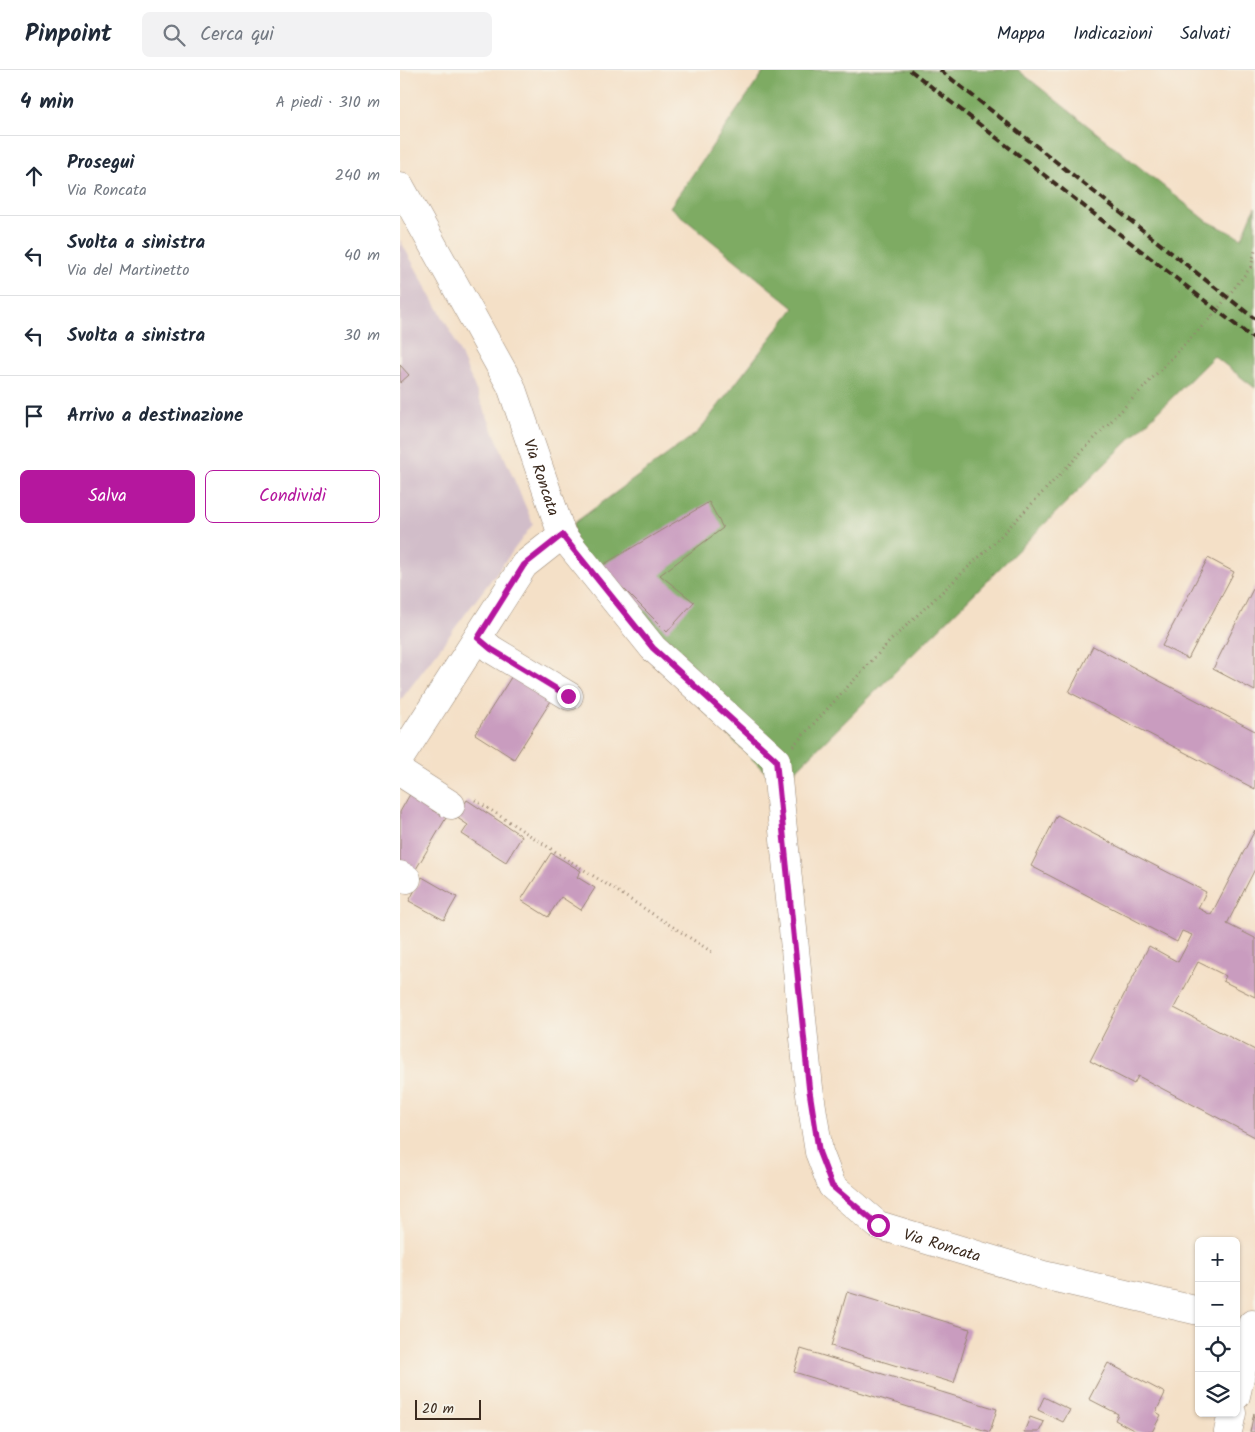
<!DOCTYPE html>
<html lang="it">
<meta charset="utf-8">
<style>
body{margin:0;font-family:Kalam,sans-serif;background:#f2f2f3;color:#1f2937}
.controls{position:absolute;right:15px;bottom:15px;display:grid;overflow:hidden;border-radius:8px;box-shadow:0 1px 4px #0004}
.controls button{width:45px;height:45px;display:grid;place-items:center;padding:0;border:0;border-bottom:1px solid #e0e1e3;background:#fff;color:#1f2937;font:25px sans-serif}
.scale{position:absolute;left:15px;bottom:12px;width:66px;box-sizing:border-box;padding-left:5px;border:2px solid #3b2a1e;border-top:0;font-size:14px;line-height:18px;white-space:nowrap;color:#3b2a1e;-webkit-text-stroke:4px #f7f3e8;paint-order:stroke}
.stop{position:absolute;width:15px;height:15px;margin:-11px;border:4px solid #b5179e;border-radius:50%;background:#fff}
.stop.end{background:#b5179e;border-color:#fff;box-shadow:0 1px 5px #0008}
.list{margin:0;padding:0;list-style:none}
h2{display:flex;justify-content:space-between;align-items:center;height:65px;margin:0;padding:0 20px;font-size:21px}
h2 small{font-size:16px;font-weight:400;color:#747a83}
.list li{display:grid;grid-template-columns:32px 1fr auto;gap:15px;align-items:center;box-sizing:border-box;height:80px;padding:0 20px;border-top:1px solid #e0e1e3}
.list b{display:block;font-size:19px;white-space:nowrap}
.list p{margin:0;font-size:16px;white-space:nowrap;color:#747a83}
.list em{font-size:16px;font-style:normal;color:#747a83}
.actions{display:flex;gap:10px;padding:15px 20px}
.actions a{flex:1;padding:11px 0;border:1px solid #b5179e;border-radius:8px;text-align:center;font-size:18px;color:#b5179e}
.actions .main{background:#b5179e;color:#fff}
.icon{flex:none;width:28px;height:28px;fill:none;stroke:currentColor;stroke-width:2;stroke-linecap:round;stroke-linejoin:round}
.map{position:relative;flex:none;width:855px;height:1362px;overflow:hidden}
header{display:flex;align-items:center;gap:30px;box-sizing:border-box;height:70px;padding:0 25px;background:#fff;border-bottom:1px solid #e0e1e3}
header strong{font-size:24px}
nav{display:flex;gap:28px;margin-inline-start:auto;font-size:18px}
.search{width:350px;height:45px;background:#f2f2f3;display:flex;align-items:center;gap:12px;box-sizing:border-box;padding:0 18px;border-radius:8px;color:#747a83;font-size:19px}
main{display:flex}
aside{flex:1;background:#fff}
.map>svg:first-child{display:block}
</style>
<header>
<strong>Pinpoint</strong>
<div class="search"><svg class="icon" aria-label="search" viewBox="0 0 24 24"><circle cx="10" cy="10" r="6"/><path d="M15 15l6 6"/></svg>Cerca qui</div>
<nav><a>Mappa</a><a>Indicazioni</a><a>Salvati</a></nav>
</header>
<main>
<aside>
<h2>4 min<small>A piedi · 310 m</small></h2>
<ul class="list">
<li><svg class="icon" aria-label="ahead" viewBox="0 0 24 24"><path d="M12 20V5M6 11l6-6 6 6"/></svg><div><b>Prosegui</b><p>Via Roncata</p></div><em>240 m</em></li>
<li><svg class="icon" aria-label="left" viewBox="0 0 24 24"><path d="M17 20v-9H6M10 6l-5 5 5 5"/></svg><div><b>Svolta a sinistra</b><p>Via del Martinetto</p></div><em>40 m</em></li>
<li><svg class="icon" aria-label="left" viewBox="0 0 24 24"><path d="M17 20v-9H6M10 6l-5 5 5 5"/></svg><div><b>Svolta a sinistra</b></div><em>30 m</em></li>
<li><svg class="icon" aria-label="arrive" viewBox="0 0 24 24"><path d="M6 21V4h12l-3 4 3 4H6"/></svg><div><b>Arrivo a destinazione</b></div></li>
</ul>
<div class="actions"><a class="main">Salva</a><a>Condividi</a></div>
</aside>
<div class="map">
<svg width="855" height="1362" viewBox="0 0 855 1362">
<rect width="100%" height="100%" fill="#f7f3e8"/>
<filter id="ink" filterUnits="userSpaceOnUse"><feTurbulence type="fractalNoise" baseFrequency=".02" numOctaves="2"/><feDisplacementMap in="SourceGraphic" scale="10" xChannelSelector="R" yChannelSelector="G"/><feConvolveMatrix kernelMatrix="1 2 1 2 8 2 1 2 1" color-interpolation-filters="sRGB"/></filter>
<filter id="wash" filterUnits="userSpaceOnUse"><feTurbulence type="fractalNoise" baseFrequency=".0096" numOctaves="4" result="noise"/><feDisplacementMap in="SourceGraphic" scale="20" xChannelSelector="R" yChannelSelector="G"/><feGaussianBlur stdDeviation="1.12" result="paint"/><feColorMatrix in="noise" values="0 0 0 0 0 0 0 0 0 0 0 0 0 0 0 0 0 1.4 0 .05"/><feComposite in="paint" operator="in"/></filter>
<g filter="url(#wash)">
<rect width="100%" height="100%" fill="#f4e0c7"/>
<!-- industrial -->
<path fill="#d1bdc9" d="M 0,170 L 52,264 L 133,454 L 0,631 Z"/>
<!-- forest -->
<path fill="#7eab64" stroke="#5c6a41" d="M 365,0 L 618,0 L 807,151 L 842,168 L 855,137 L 855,318 L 814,286 L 393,703 L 370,707 L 253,589 L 177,503 L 173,454 L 298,362 L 394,238 L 270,137 Z"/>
<g id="blocks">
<!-- building -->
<path fill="#c99cbf" d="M 0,295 L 9,305 L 0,313 Z
M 309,432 L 323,458 L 260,505 L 294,532 L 267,562 L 201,496 Z
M 808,488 L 834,502 L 788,589 L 762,576 Z
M 855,515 L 855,621 L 813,599 Z
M 693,576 L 855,661 L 855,719 L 669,622 Z
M 117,598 L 156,623 L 114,689 L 75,664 Z
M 13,719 L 36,733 L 32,740 L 46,748 L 12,806 L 0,799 L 0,742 Z
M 67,730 L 122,766 L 106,792 L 62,764 L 68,755 L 56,747 Z
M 657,745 L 806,822 L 798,838 L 811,845 L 855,760 L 855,799 L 827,854 L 855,868 L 855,927 L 823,911 L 826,906 L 798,892 L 774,938 L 855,980 L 855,1067 L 738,1006 L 734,1014 L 690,991 L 749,876 L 778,892 L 792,865 L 782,861 L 777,872 L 631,796 Z
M 151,783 L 181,801 L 177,807 L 195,818 L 181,840 L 161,827 L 148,847 L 121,830 Z
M 22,807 L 57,827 L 44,850 L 9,831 Z
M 447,1222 L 570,1259 L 554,1313 L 431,1276 Z
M 401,1279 L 597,1339 L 590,1362 L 394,1302 Z
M 708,1293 L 765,1323 L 756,1342 L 761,1345 L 752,1362 L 737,1362 L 715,1350 L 718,1344 L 689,1329 Z
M 644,1327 L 670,1340 L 663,1352 L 638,1340 Z
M 854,1343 L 855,1362 L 850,1362 Z
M 630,1347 L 644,1352 L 639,1362 L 624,1362 Z"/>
</g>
</g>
<g filter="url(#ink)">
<use href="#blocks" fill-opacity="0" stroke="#988572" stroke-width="1"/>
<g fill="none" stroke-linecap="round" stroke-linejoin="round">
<defs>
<g id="minor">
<path id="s1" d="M 0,116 L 111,316 L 162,465 L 253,578 L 376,690 L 409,1018 L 419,1082 L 432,1116 L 478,1155 L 643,1205 L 799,1241"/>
<path d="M 78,567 L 91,579 L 169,626"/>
<path d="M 0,688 L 124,495 L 162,465"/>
<path d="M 0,702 L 51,735"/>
<path d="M 0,805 L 7,809"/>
<path d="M 836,1326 L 852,1254"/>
<path d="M 828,1362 L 832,1343"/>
</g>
</defs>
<!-- minor casing -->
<use href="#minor" stroke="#988572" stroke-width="29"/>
<!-- path -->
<path stroke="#988572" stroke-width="3" stroke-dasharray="1 4" stroke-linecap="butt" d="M 851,197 L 855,181
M 393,676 L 490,571 L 594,473 L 813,245
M 75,730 L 312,882"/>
<!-- minor -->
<use href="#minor" stroke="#fff" stroke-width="28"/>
<!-- rail -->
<path stroke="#3b2a1e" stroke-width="4" stroke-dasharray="8 4" stroke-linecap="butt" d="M 510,0 L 855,270
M 540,0 L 855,249"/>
<!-- path-bridge -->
<path stroke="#988572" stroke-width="3" stroke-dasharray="1 4" stroke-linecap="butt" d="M 813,245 L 851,197"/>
</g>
</g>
<g fill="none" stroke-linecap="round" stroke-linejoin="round" filter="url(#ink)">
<!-- route -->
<path stroke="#b5179e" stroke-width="6" d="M 168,626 L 91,579 L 78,568 L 124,495 L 162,465 L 253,578 L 376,690 L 409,1018 L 419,1082 L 432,1116 L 478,1155"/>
</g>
<g text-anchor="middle" stroke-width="4.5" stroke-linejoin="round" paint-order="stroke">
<!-- street labels -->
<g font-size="16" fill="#3b2a1e" stroke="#f7f3e8">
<text dy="6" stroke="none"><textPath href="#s1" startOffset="325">Via Roncata</textPath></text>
<text dy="6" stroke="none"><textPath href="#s1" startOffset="1256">Via Roncata</textPath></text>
</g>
</g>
</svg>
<div class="controls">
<button>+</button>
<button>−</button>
<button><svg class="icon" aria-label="locate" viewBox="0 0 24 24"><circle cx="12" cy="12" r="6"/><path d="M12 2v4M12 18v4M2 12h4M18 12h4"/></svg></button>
<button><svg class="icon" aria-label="layers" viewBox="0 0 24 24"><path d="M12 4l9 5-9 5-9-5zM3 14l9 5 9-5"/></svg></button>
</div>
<div class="scale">20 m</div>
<div class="stop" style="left:478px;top:1155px"></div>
<div class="stop end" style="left:168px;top:626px"></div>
</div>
</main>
